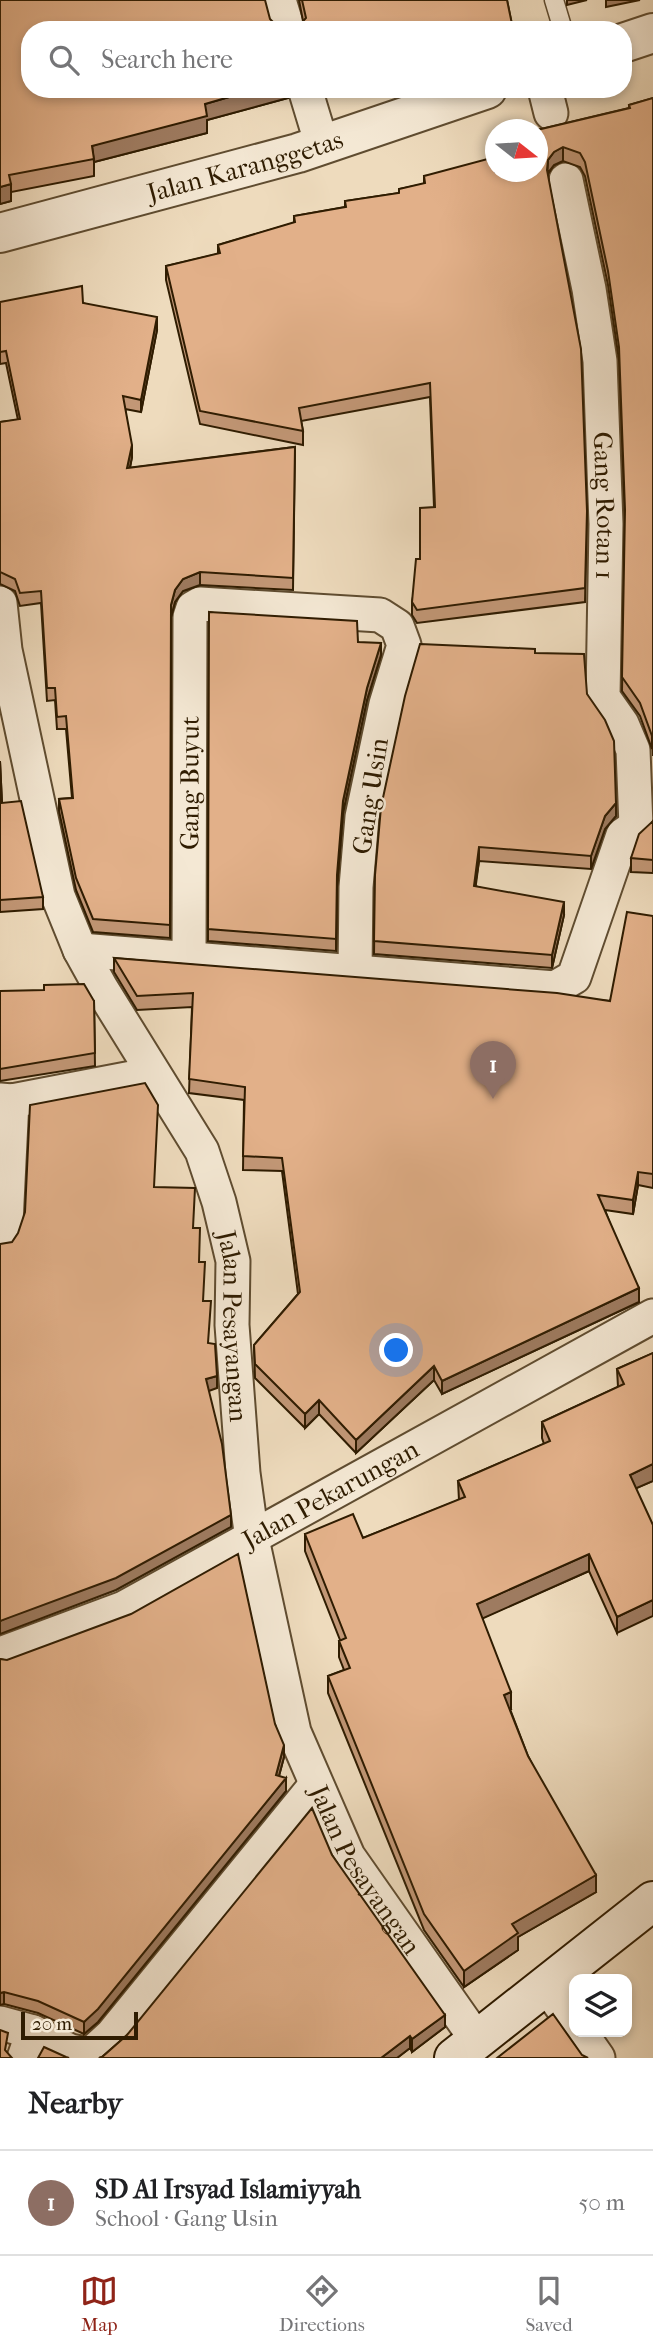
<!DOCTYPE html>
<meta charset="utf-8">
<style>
body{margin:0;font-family:"IM FELL French Canon",serif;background:#f6f6f6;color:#202124}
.controls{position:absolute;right:21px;bottom:21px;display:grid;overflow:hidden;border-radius:14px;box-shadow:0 4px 10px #0003}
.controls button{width:63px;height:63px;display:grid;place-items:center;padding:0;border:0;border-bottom:2px solid #e0e0e0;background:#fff;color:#202124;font:35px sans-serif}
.compass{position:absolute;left:485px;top:119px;width:63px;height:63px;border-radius:50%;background:#fff;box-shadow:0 4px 10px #0003;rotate:107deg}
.scale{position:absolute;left:21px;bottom:18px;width:117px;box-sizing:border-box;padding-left:7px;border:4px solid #2f1c01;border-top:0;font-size:19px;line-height:24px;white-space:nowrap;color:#2f1c01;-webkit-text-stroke:5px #f4e8d4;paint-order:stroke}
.you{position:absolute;left:397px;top:1351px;width:24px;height:24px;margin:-18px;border:5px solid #fff;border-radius:50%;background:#1a73e8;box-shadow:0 0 0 10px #1a73e833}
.badge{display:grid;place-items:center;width:46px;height:46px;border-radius:50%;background:#8f2418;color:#fff;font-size:23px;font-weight:700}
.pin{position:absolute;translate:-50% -58px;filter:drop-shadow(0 2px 4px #0008)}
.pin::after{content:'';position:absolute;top:37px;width:24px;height:21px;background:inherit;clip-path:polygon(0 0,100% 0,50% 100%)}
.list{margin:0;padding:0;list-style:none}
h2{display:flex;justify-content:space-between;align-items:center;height:91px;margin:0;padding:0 28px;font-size:30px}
h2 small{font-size:23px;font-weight:400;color:#757577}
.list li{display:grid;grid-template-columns:46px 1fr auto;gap:21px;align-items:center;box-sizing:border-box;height:105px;padding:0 28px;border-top:2px solid #e0e0e0}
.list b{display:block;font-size:26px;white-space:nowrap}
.list p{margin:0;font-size:23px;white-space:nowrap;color:#757577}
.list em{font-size:23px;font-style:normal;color:#757577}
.icon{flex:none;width:38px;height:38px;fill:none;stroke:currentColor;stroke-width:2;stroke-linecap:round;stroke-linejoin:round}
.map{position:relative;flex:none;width:653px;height:2058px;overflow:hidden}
.search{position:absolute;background:#fff;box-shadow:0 4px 10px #0003;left:21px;right:21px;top:21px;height:77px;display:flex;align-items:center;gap:18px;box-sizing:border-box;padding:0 24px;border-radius:28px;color:#757577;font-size:26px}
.sheet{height:196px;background:#fff}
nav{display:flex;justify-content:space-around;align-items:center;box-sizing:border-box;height:98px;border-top:2px solid #e0e0e0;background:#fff;font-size:19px;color:#757577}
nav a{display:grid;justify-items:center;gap:4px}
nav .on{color:#8f2418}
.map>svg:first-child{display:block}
</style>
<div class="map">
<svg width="653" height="2058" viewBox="0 0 653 2058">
<rect width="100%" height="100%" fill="#eedbbd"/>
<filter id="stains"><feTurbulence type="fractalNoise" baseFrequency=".00286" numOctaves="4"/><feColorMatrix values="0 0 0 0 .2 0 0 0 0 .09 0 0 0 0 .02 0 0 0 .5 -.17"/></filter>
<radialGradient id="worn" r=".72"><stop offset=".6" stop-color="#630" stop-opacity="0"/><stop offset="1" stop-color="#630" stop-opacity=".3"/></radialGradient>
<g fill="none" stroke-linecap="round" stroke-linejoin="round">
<defs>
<path id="service" d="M 554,0 L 563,30"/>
<g id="minor">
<path d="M 279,0 L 288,30"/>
<path d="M 305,89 L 322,145"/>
<path d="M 545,89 L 551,113"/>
<path id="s1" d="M 566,180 L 589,289 L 600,361 L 606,524 L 603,697 L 622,724 L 633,750 L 636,826"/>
<path id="s2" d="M 0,603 L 5,650 L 58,896 L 80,950 L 101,988 L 202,1151 L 219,1202 L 233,1261 L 232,1325 L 243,1473 L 252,1539 L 294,1732 L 348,1856 L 477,2040"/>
<path d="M 80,950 L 555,988 L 574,977 L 623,835 L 636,826"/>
<path id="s3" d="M 189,958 L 190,617 L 193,608 L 200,604 L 380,615 L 397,626 L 404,645 L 386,704 L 362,817 L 356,887 L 355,971"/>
<path d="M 0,1100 L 12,1101 L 153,1074"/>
<path d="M 0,1239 L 6,1223 L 12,1101"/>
<path id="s4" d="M 0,1654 L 124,1608 L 653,1316"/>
<path d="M 547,1986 L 574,2024"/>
<path d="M 0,2023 L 33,2032 L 24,2058"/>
<path d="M 33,2032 L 70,2051 L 90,2055 L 112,2035 L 315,1786"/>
<path d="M 580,2032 L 598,2058"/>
</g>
<g id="tertiary">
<path d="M 623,43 L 653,33"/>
<path id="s5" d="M 0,233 L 298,153 L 487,89"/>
</g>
<path id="secondary" d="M 454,2058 L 653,1901"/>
</defs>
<!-- service casing -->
<use href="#service" stroke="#5f4c30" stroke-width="21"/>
<!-- minor casing -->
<use href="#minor" stroke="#5f4c30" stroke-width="37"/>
<!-- tertiary casing -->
<use href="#tertiary" stroke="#5f4c30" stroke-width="42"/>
<!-- secondary casing -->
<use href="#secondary" stroke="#2f1c01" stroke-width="42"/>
<!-- service -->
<use href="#service" stroke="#f4e8d4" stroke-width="18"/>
<!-- minor -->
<use href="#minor" stroke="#f4e8d4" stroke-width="33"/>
<!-- tertiary -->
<use href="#tertiary" stroke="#f4e8d4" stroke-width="38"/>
<!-- secondary -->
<use href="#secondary" stroke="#f4e8d4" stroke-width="38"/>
</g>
<!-- wall -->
<path fill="#c29776" stroke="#2f1c01" stroke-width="2" d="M 0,0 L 288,89 L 288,98 L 207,120 L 207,133 L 94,162 L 94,176 L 11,192 L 11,201 L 0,204 Z
M 299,0 L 507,0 L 513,30 L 295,30 L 303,21 Z
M 653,98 L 652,749 L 640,716 L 622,691 L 625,519 L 619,360 L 608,285 L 585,176 L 580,167 L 563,161 L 554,165 L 548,174 L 587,511 L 585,602 L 417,623 L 412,615 L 412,602 L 420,559 L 434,507 L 430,397 L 301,421 L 303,431 L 303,445 L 200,424 L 166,280 L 166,266 L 218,254 L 218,245 L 294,223 L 294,216 L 345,207 L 345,201 L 399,193 L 399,189 L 424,184 L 424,176 L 495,172 L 537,130 L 629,108 L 629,105 Z
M 0,302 L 83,303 L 157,330 L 141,412 L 125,409 L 132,457 L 130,468 L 295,447 L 293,590 L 200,585 L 183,591 L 175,602 L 171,617 L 170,938 L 93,932 L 76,890 L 59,811 L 59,799 L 72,798 L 66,729 L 57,729 L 55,700 L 47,701 L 41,603 L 20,606 L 15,591 L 0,584 L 0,422 L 18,420 L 6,363 L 0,364 Z
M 209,612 L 358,642 L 381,655 L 367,700 L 343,813 L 337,887 L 336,951 L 208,941 Z
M 535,653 L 587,694 L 616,816 L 605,829 L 591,869 L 479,861 L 475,886 L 564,915 L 552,968 L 374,954 L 375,875 Z
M 0,761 L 2,803 L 43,897 L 43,909 L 0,912 Z
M 653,821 L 653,873 L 631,872 L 631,858 Z
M 653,916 L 653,1188 L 638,1185 L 633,1214 L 605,1210 L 639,1302 L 442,1394 L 434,1380 L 356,1453 L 319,1414 L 305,1428 L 255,1378 L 254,1345 L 298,1294 L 282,1171 L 243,1170 L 244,1100 L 189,1093 L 192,1007 L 137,1010 L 114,972 L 114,958 L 610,1001 Z
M 0,991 L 94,1001 L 95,1066 L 0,1081 Z
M 653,1353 L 653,1481 L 636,1488 L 617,1633 L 589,1571 L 482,1618 L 511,1709 L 510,1709 L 528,1756 L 596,1892 L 518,1937 L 518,1950 L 464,1987 L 424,1930 L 328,1693 L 328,1676 L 344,1670 L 339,1657 L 339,1641 L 340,1640 L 305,1551 L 305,1534 L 363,1538 L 459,1500 L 458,1481 L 544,1444 L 542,1438 L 542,1422 L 618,1387 L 617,1369 Z
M 0,1659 L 275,1724 L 284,1757 L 279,1776 L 286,1791 L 98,2022 L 84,2034 L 38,2013 L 4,2004 Z
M 332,1855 L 445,2027 L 412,2052 L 410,2048 L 397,2058 L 99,2058 L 102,2057 Z"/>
<!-- shaded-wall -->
<path fill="#9e7b60" stroke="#2f1c01" stroke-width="2" d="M 567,0 L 587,0 L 567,5 Z
M 606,0 L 640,0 L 606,7 Z
M 257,89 L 288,89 L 288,98 L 207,120 L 207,133 L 94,162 L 92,146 L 205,104 Z
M 563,147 L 563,161 L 554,165 L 548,173 L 547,183 L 548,160 L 554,152 Z
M 11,184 L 11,201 L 0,204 L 0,187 Z
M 157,317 L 157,330 L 141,412 L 141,400 Z
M 132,445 L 132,457 L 127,481 L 127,468 Z
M 200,572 L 200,585 L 183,591 L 175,602 L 171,617 L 170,938 L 171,605 L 175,590 L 183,579 Z
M 381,643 L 381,655 L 367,700 L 343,813 L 337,887 L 336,951 L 337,875 L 343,801 L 367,688 Z
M 616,803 L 616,816 L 605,829 L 591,869 L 591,856 L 605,816 Z
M 479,847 L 479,861 L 474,899 L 474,886 Z
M 564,902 L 564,915 L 552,968 L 552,955 Z
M 638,1172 L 638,1185 L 633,1214 L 633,1200 Z
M 639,1288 L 639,1302 L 442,1394 L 442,1381 Z
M 434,1366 L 434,1380 L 356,1453 L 356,1440 Z
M 217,1376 L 217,1388 L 206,1392 L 206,1379 Z
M 319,1400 L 319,1414 L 305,1428 L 305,1414 Z
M 653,1464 L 653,1481 L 630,1491 L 630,1475 Z
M 231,1515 L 231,1527 L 116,1590 L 0,1634 L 0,1621 Z
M 589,1554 L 589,1571 L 477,1621 L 477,1604 Z
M 653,1600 L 653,1616 L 617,1633 L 617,1617 Z
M 511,1692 L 511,1709 L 504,1711 L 504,1695 Z
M 284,1745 L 284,1757 L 276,1787 L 276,1775 Z
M 286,1778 L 286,1791 L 98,2022 L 84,2034 L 84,2022 Z
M 596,1875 L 596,1892 L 518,1937 L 518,1950 L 464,1987 L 464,1971 L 512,1924 Z
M 4,1992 L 4,2004 L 0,2005 L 0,1993 Z
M 445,2015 L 445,2027 L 412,2052 L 412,2039 Z
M 410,2036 L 410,2048 L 397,2058 L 381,2058 Z"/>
<!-- building -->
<path fill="#e2b089" stroke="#2f1c01" stroke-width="2" d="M 0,0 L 265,0 L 270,19 L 281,30 L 30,30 L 30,89 L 257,89 L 205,104 L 207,116 L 92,146 L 94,159 L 9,175 L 11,184 L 0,187 Z
M 302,0 L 507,0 L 513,29 L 508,30 L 295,30 L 306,18 Z
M 653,98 L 653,756 L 652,736 L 640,703 L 622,677 L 625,510 L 619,347 L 608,271 L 585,162 L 580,153 L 563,147 L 554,152 L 548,160 L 547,170 L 581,349 L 587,511 L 585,588 L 417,610 L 412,602 L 416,559 L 420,559 L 420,508 L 435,507 L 430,383 L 299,408 L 303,431 L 200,411 L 166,266 L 220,253 L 218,245 L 295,222 L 294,216 L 346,207 L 345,201 L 399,193 L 399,189 L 425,183 L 424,176 L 495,157 L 495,172 L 537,172 L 537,130 L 630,108 L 629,105 Z
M 82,286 L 83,303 L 157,317 L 141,400 L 123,396 L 132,445 L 127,468 L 295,447 L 293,578 L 200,572 L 183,579 L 175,590 L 171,605 L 170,925 L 93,919 L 76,878 L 59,799 L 73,798 L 66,716 L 57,717 L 55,688 L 47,688 L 41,591 L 20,593 L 15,579 L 0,572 L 0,422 L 20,419 L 6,351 L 0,352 L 0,302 Z
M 209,612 L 357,621 L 358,642 L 381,643 L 367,688 L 343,801 L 337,875 L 336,939 L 208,929 Z
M 420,644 L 535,649 L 535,653 L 584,654 L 587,694 L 605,720 L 614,741 L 616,803 L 605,816 L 591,856 L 479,847 L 474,886 L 564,902 L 552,955 L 374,941 L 375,875 L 381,807 L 405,696 Z
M 0,761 L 2,803 L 21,801 L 43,897 L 0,900 Z
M 653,821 L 653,860 L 631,858 L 639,834 Z
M 627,912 L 653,916 L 653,1174 L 638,1172 L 633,1200 L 598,1195 L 639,1288 L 442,1381 L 434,1366 L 356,1440 L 319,1400 L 305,1414 L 255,1364 L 254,1345 L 300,1292 L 282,1158 L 243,1156 L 245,1087 L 189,1079 L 193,993 L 137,996 L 114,958 L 557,993 L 610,1001 Z
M 84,984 L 94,1001 L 95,1053 L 0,1069 L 0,991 L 44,990 L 44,985 Z
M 145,1083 L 158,1105 L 154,1187 L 195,1188 L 193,1228 L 200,1228 L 199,1262 L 205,1262 L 203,1301 L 211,1301 L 208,1343 L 215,1344 L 217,1376 L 206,1379 L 222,1444 L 231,1515 L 116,1578 L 0,1621 L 0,1244 L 12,1242 L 18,1233 L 25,1212 L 30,1105 Z
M 653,1353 L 653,1464 L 630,1475 L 653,1525 L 653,1600 L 617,1617 L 589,1554 L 477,1604 L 511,1692 L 504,1695 L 528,1756 L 596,1875 L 512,1924 L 518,1933 L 464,1971 L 424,1914 L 328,1676 L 350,1668 L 339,1641 L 346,1638 L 305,1534 L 353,1514 L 363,1538 L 465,1497 L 458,1481 L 550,1441 L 542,1422 L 624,1384 L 617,1369 Z
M 238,1554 L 275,1724 L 284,1745 L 276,1775 L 286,1778 L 98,2009 L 84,2022 L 38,2001 L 4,1992 L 0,1993 L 0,1659 L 7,1660 L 131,1614 Z
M 312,1808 L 332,1855 L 445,2015 L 412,2039 L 410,2036 L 381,2058 L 99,2058 L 102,2057 L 127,2035 Z
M 553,2014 L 582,2055 L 588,2058 L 497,2058 Z
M 0,2030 L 8,2033 L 5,2050 L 12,2058 L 0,2058 Z
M 44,2047 L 66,2057 L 69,2058 L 38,2058 Z"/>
<g text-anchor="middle" stroke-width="5" stroke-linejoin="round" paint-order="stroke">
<!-- street labels -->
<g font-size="26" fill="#2f1c01" stroke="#f4e8d4">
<text dy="9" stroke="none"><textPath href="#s5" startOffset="254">Jalan Karanggetas</textPath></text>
<text dy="9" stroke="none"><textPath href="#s1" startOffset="329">Gang Rotan 1</textPath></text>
<text dy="9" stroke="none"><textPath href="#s3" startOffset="175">Gang Buyut</textPath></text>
<text transform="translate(370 796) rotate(-81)" y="9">Gang Usin</text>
<text dy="9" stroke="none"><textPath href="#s2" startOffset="772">Jalan Pesayangan</textPath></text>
<text dy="9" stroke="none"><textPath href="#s4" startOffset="368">Jalan Pekarungan</textPath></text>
<text dy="9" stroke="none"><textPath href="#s2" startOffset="1339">Jalan Pesayangan</textPath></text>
</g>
</g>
<rect width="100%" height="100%" filter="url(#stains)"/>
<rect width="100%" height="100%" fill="url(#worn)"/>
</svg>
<div class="controls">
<button><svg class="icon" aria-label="layers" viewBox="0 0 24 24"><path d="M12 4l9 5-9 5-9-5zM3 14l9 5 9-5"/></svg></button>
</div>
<svg class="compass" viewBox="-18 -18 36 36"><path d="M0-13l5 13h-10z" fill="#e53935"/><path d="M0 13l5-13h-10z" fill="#757577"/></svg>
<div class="scale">20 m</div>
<div class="you"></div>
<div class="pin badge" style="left:493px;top:1099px;background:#8d6e63">1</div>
<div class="search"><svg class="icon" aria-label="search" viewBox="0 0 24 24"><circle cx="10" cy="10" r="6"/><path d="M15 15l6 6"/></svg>Search here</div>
</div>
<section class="sheet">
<h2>Nearby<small></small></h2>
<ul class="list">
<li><span class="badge" style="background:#8d6e63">1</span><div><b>SD Al Irsyad Islamiyyah</b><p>School · Gang Usin</p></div><em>50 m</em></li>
</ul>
</section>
<nav>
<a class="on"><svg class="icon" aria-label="map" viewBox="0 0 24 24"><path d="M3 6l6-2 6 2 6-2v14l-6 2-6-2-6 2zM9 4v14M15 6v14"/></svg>Map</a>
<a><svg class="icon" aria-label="directions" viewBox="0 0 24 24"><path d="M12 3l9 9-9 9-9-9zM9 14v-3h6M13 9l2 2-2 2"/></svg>Directions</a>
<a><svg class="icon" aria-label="saved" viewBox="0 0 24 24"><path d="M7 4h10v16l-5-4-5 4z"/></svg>Saved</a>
</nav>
